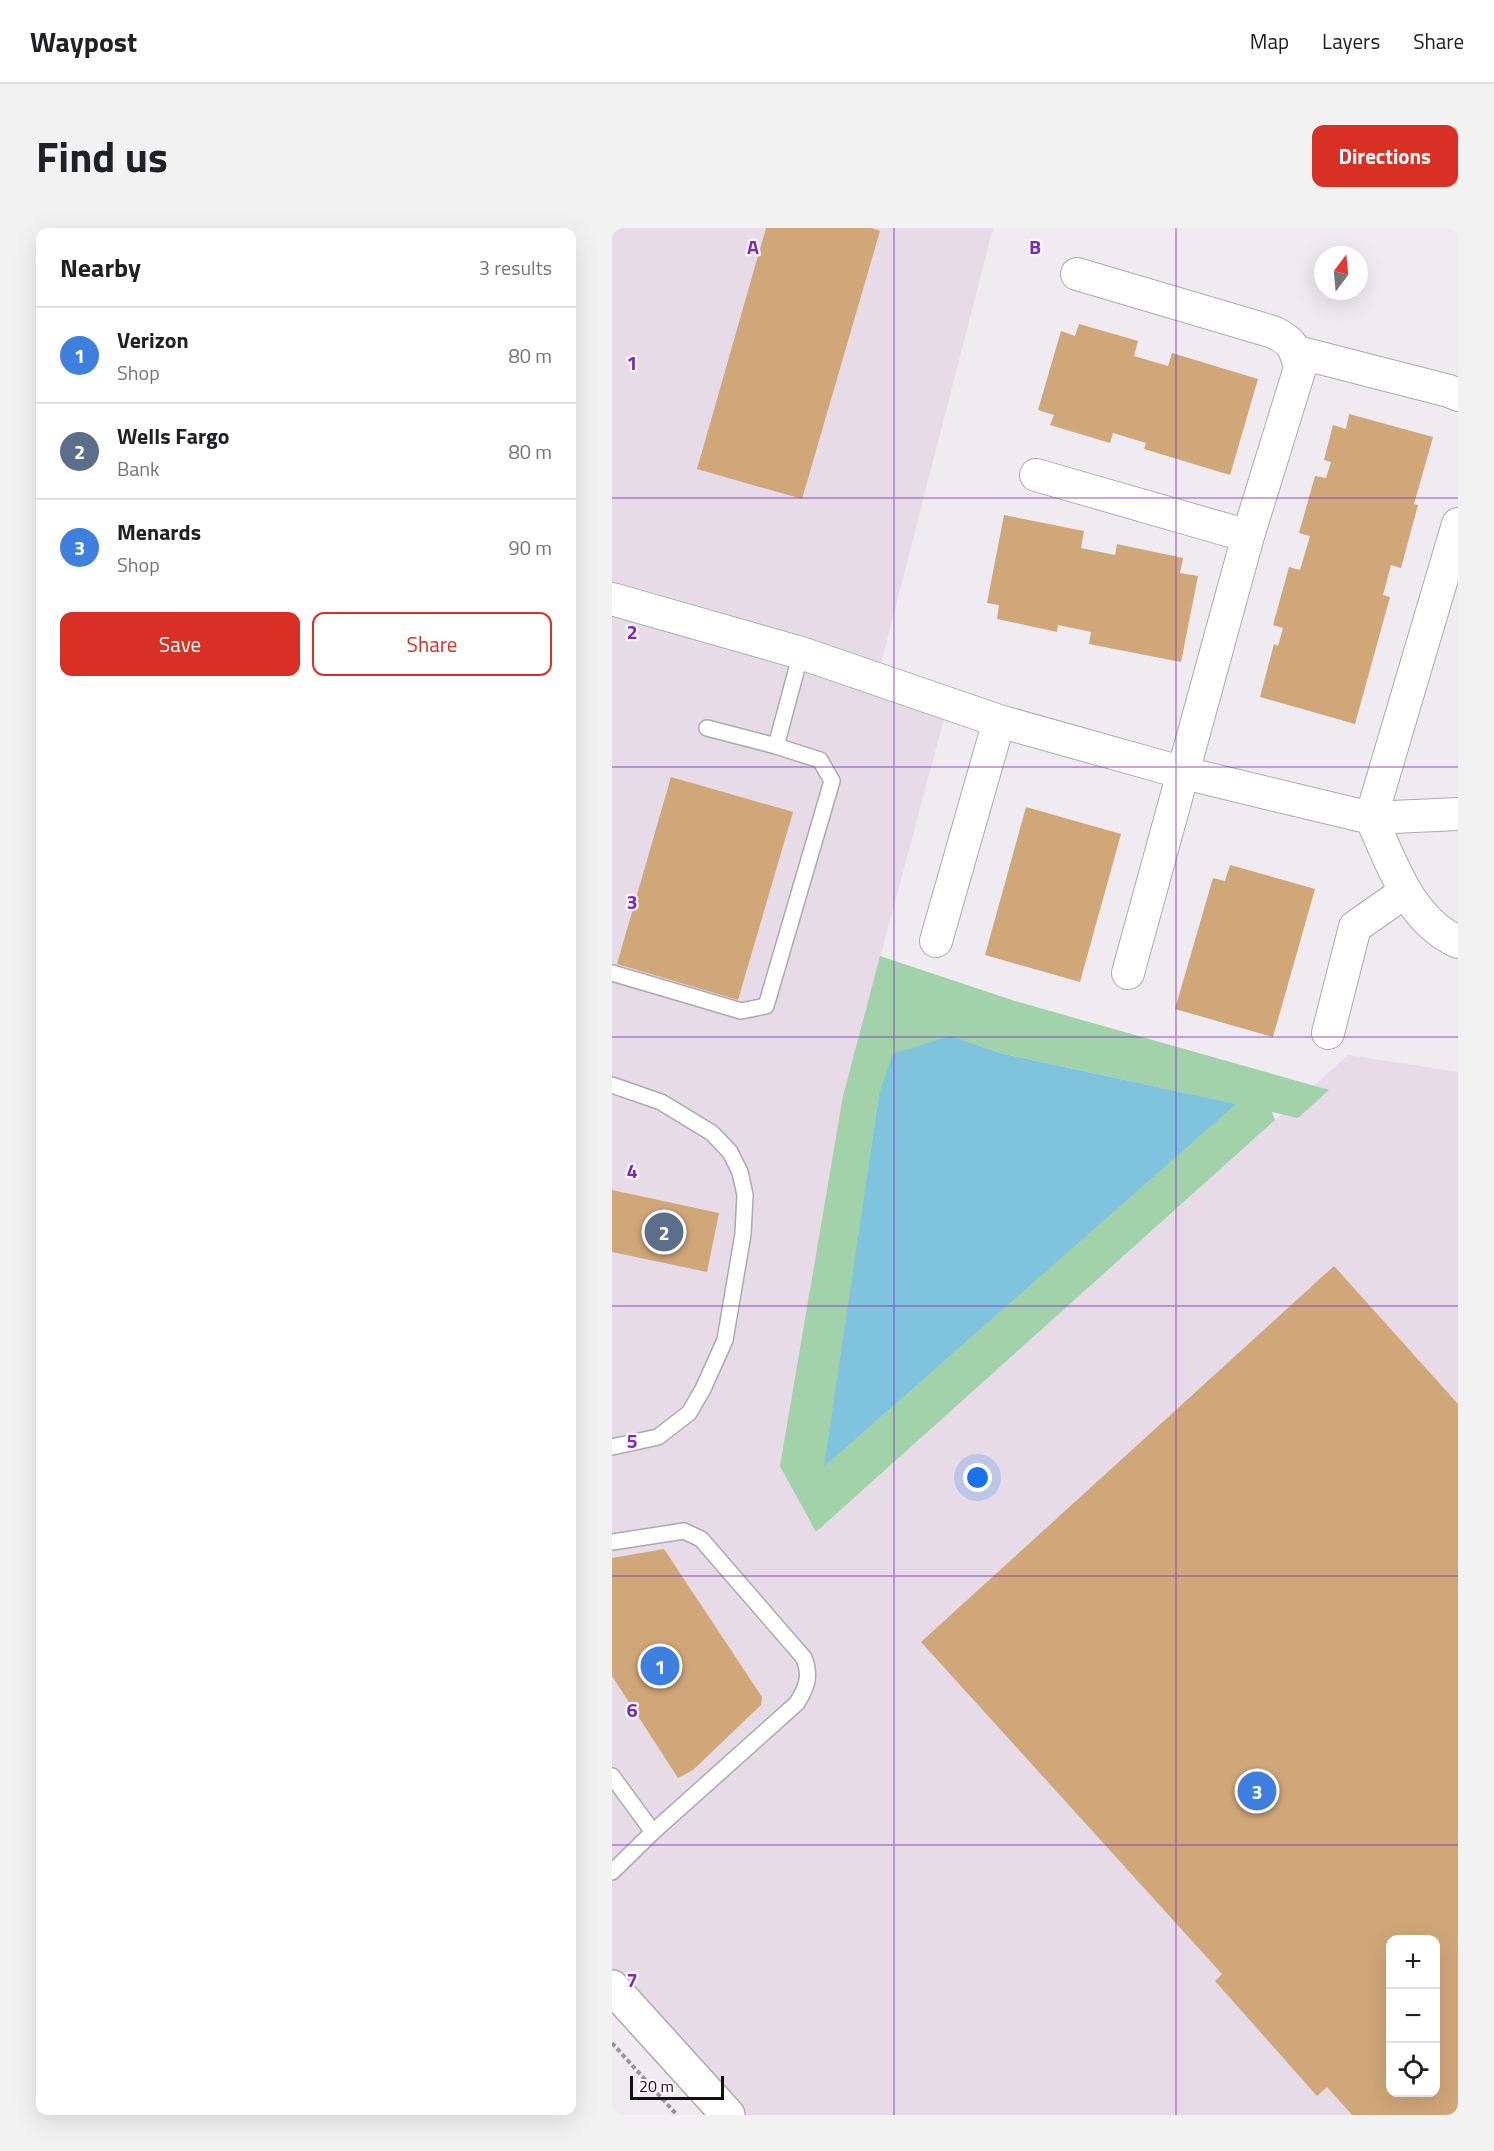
<!DOCTYPE html>
<meta charset="utf-8">
<style>
body{margin:0;font-family:"Titillium Web",sans-serif;background:#f2f2f2;color:#202124}
.controls{position:absolute;right:18px;bottom:18px;display:grid;overflow:hidden;border-radius:12px;box-shadow:0 6px 24px #0002}
.controls button{width:54px;height:54px;display:grid;place-items:center;padding:0;border:0;border-bottom:2px solid #e0e0e0;background:#fff;color:#202124;font:30px sans-serif}
.compass{position:absolute;left:702px;top:18px;width:54px;height:54px;border-radius:50%;background:#fff;box-shadow:0 6px 24px #0002;rotate:16deg}
.scale{position:absolute;left:18px;bottom:15px;width:94px;box-sizing:border-box;padding-left:6px;border:3px solid #121012;border-top:0;font-size:16px;line-height:21px;white-space:nowrap;color:#121012;-webkit-text-stroke:4px #fef8fe;paint-order:stroke}
.you{position:absolute;left:366px;top:1250px;width:21px;height:21px;margin:-15px;border:4px solid #fff;border-radius:50%;background:#1a73e8;box-shadow:0 0 0 9px #1a73e833}
.badge{display:grid;place-items:center;width:39px;height:39px;border-radius:50%;background:#d93025;color:#fff;font-size:20px;font-weight:700}
.pin{position:absolute;translate:-50% -50%;border:3px solid #fff;box-shadow:0 2px 6px #0006}
.list{margin:0;padding:0;list-style:none}
h2{display:flex;justify-content:space-between;align-items:center;height:78px;margin:0;padding:0 24px;font-size:26px}
h2 small{font-size:20px;font-weight:400;color:#757577}
.list li{display:grid;grid-template-columns:39px 1fr auto;gap:18px;align-items:center;box-sizing:border-box;height:96px;padding:0 24px;border-top:2px solid #e0e0e0}
.list b{display:block;font-size:22px;white-space:nowrap}
.list p{margin:0;font-size:20px;white-space:nowrap;color:#757577}
.list em{font-size:20px;font-style:normal;color:#757577}
.actions{display:flex;gap:12px;padding:18px 24px}
.actions a{flex:1;padding:14px 0;border:2px solid #d93025;border-radius:12px;text-align:center;font-size:21px;color:#d93025}
.actions .main{background:#d93025;color:#fff}
.icon{flex:none;width:33px;height:33px;fill:none;stroke:currentColor;stroke-width:2;stroke-linecap:round;stroke-linejoin:round}
.map{position:relative;flex:none;width:846px;height:1887px;overflow:hidden;border-radius:12px}
header{display:flex;align-items:center;gap:36px;box-sizing:border-box;height:84px;padding:0 30px;background:#fff;border-bottom:2px solid #e0e0e0}
header strong{font-size:28px}
nav{display:flex;gap:33px;margin-inline-start:auto;font-size:21px}
.intro{display:flex;align-items:center;justify-content:space-between;box-sizing:border-box;height:144px;padding:0 36px}
h1{margin:0;font-size:42px}
.button{padding:15px 27px;border-radius:12px;background:#d93025;color:#fff;font-size:21px;font-weight:700}
main{display:flex;gap:36px;padding:0 36px}
aside{flex:1;background:#fff;border-radius:12px;box-shadow:0 6px 24px #0002}
.map>svg:first-child{display:block}
</style>
<header>
<strong>Waypost</strong>
<nav><a>Map</a><a>Layers</a><a>Share</a></nav>
</header>
<div class="intro"><h1>Find us</h1><a class="button">Directions</a></div>
<main>
<aside>
<h2>Nearby<small>3 results</small></h2>
<ul class="list">
<li><span class="badge" style="background:#3f7fe0">1</span><div><b>Verizon</b><p>Shop</p></div><em>80 m</em></li>
<li><span class="badge" style="background:#5c6f8a">2</span><div><b>Wells Fargo</b><p>Bank</p></div><em>80 m</em></li>
<li><span class="badge" style="background:#3f7fe0">3</span><div><b>Menards</b><p>Shop</p></div><em>90 m</em></li>
</ul>
<div class="actions"><a class="main">Save</a><a>Share</a></div>
</aside>
<div class="map">
<svg width="846" height="1887" viewBox="0 0 846 1887">
<rect width="100%" height="100%" fill="#f0eaf1"/>
<!-- built -->
<path fill="#e6dbe7" fill-rule="evenodd" d="M 0,0 L 381,0 L 265,451 L 336,476 L 231,868 L 204,1304 L 736,827 L 846,844 L 846,1887 L 116,1887 L 0,1759 ZM 778,1712 L 824,1712 L 824,1864 L 778,1864 Z"/>
<!-- green -->
<path fill="#a2d2a9" fill-rule="evenodd" d="M 268,728 L 403,773 L 717,862 L 686,890 L 660,884 L 663,892 L 204,1304 L 168,1238 L 231,868 ZM 338,809 L 388,825 L 623,876 L 213,1238 L 267,866 Z"/>
<!-- water -->
<path fill="#7fc3dd" d="M 338,808 L 388,825 L 624,876 L 212,1239 L 267,866 L 281,826 Z"/>
<!-- building -->
<path fill="#d0a779" fill-rule="evenodd" d="M 154,0 L 259,0 L 268,3 L 190,271 L 85,241 Z
M 467,96 L 526,113 L 522,128 L 556,138 L 560,125 L 646,151 L 618,247 L 532,221 L 534,215 L 501,205 L 498,215 L 438,197 L 442,187 L 426,182 L 449,103 L 463,108 Z
M 737,186 L 821,209 L 802,276 L 806,277 L 789,340 L 779,337 L 771,367 L 778,369 L 743,496 L 648,469 L 662,416 L 666,418 L 671,400 L 661,397 L 677,339 L 688,342 L 698,308 L 687,305 L 703,248 L 714,250 L 719,234 L 712,232 L 721,197 L 734,201 Z
M 392,287 L 472,303 L 469,320 L 503,327 L 505,316 L 571,330 L 568,345 L 586,348 L 569,434 L 477,416 L 479,404 L 446,397 L 445,404 L 385,391 L 387,377 L 375,375 Z
M 59,549 L 181,584 L 126,772 L 5,736 Z
M 414,579 L 509,606 L 468,754 L 373,727 Z
M 618,637 L 703,661 L 661,809 L 563,781 L 601,650 L 613,653 Z
M 0,962 L 107,985 L 95,1044 L 0,1024 Z
M 722,1038 L 846,1176 L 846,1887 L 740,1887 L 715,1859 L 705,1868 L 603,1753 L 610,1746 L 309,1414 ZM 778,1712 L 824,1712 L 824,1864 L 778,1864 Z
M 52,1321 L 150,1469 L 149,1477 L 81,1542 L 66,1550 L 0,1448 L 0,1330 Z"/>
<g fill="none" stroke-linecap="round" stroke-linejoin="round">
<defs>
<path id="lane" d="M 95,500 L 164,518
M 0,745 L 129,783 L 154,778 L 220,553 L 208,532 L 164,518 L 189,425
M 0,857 L 49,874 L 100,905 L 118,924 L 128,944 L 133,967 L 131,1006 L 113,1112 L 91,1161 L 77,1185 L 46,1209 L 0,1219
M 0,1314 L 72,1303 L 89,1311 L 192,1430 C 199,1448 195,1459 185,1475 L 41,1604
M 0,1548 L 41,1604 L 0,1644"/>
<path id="street" d="M 465,46 L 661,104 C 680,113 683,119 688,140 L 636,308 L 516,745
M 685,124 L 837,163 L 846,167
M 424,247 L 636,308
M 846,296 L 759,590 C 780,635 797,692 846,714
M 0,371 L 189,425 L 387,493 L 572,545 L 759,590 L 846,586
M 324,713 L 387,493
M 716,805 L 743,699 L 793,664"/>
<path id="secondary" d="M 0,1759 L 116,1887"/>
</defs>
<!-- lane casing -->
<use href="#lane" stroke="#aea9af" stroke-width="18"/>
<!-- street casing -->
<use href="#street" stroke="#aea9af" stroke-width="34"/>
<!-- secondary casing -->
<use href="#secondary" stroke="#aea9af" stroke-width="36"/>
<!-- path -->
<path stroke="#99949a" stroke-width="4" stroke-dasharray="4.5 3" stroke-linecap="butt" d="M 0,1815 L 65,1887"/>
<!-- lane -->
<use href="#lane" stroke="#fff" stroke-width="15"/>
<!-- street -->
<use href="#street" stroke="#fff" stroke-width="32"/>
<!-- secondary -->
<use href="#secondary" stroke="#fff" stroke-width="33"/>
</g>
<!-- grid -->
<path fill="none" stroke="#7b2cbf" stroke-width="1.5" stroke-opacity="0.55" d="M 282,0 L 282,1887M 564,0 L 564,1887M 0,270 L 846,270M 0,539 L 846,539M 0,809 L 846,809M 0,1078 L 846,1078M 0,1348 L 846,1348M 0,1617 L 846,1617"/>
<g font-size="20" text-anchor="middle" font-weight="bold" fill="#7b2cbf" stroke="#fef8fe" stroke-width="4.5" stroke-linejoin="round" paint-order="stroke">
<text x="141" y="26">A</text>
<text x="423" y="26">B</text>
<text x="20" y="142">1</text>
<text x="20" y="411">2</text>
<text x="20" y="681">3</text>
<text x="20" y="950">4</text>
<text x="20" y="1220">5</text>
<text x="20" y="1489">6</text>
<text x="20" y="1759">7</text>
</g>
</svg>
<div class="controls">
<button>+</button>
<button>−</button>
<button><svg class="icon" aria-label="locate" viewBox="0 0 24 24"><circle cx="12" cy="12" r="6"/><path d="M12 2v4M12 18v4M2 12h4M18 12h4"/></svg></button>
</div>
<svg class="compass" viewBox="-18 -18 36 36"><path d="M0-13l5 13h-10z" fill="#e53935"/><path d="M0 13l5-13h-10z" fill="#757577"/></svg>
<div class="scale">20 m</div>
<div class="you"></div>
<div class="pin badge" style="left:48px;top:1438px;background:#3f7fe0">1</div>
<div class="pin badge" style="left:52px;top:1004px;background:#5c6f8a">2</div>
<div class="pin badge" style="left:645px;top:1563px;background:#3f7fe0">3</div>
</div>
</main>
